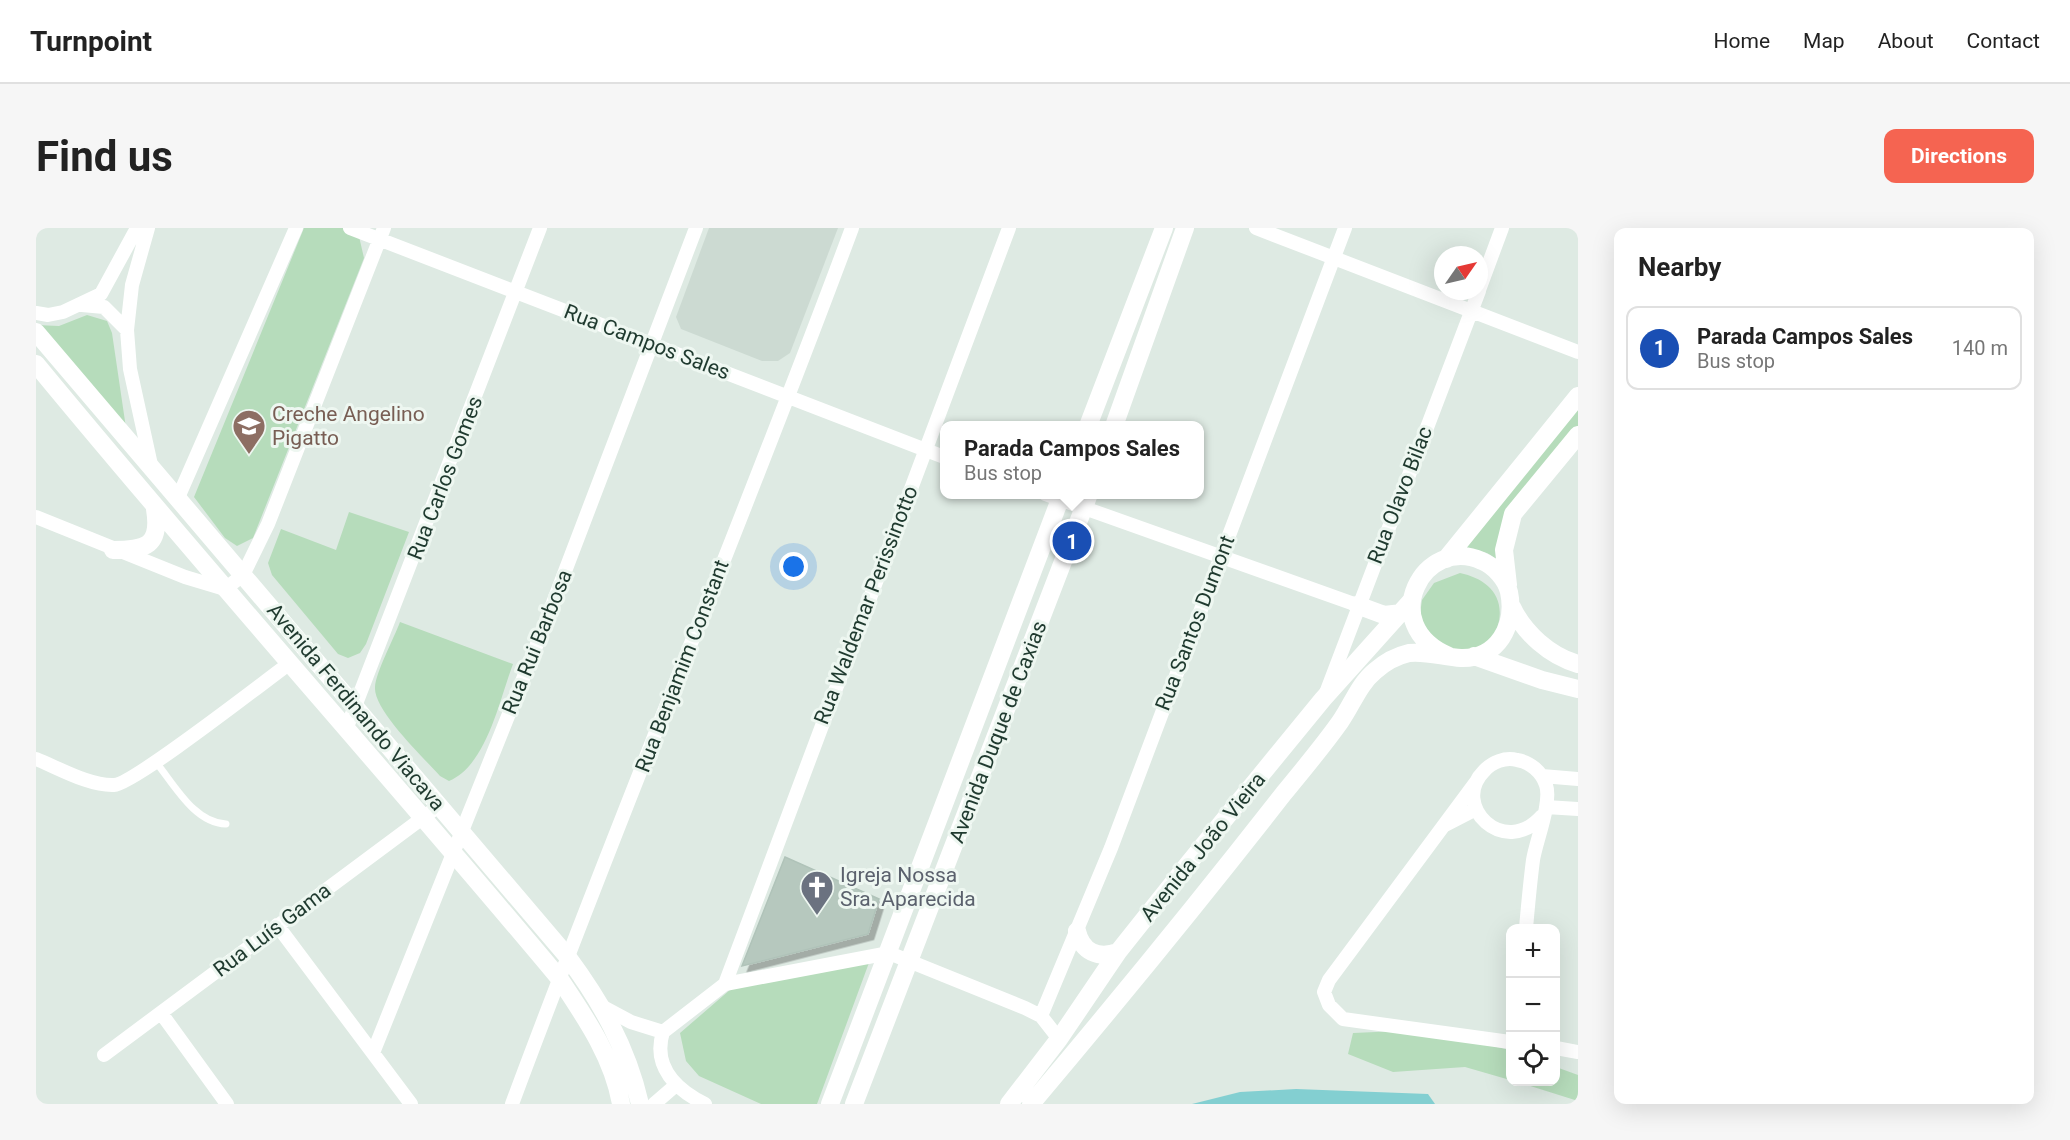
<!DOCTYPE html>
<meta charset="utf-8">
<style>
body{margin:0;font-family:Roboto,sans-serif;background:#f6f6f6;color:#222}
.controls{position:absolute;right:18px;bottom:18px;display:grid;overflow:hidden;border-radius:12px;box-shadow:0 6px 24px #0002}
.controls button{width:54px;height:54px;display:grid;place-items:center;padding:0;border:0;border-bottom:2px solid #e0e0e0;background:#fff;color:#222;font:30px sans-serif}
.compass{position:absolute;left:1398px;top:18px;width:54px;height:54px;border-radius:50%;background:#fff;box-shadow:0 6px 24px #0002;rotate:56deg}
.you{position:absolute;left:758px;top:339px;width:21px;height:21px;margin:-15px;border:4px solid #fff;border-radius:50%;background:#1a73e8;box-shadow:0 0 0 9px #1a73e833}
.badge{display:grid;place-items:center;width:39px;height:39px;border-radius:50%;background:#f56451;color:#fff;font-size:20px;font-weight:700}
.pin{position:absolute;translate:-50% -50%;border:3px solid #fff;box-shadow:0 2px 6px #0006}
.popup{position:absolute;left:904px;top:193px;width:264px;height:78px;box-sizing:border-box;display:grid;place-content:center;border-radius:12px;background:#fff;filter:drop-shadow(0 2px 4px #0005);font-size:20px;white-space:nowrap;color:#767676}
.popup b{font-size:22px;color:#222}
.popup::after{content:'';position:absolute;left:50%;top:100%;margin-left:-12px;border:12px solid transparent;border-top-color:#fff}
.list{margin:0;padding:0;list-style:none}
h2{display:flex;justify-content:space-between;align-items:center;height:78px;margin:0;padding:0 24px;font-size:26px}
h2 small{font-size:20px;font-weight:400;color:#767676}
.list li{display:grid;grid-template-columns:39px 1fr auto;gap:18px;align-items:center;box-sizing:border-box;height:84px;margin:0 12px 12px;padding:0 12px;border:2px solid #e0e0e0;border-radius:12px}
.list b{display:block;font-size:22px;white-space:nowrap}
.list p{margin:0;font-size:20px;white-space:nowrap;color:#767676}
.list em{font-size:20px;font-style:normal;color:#767676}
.icon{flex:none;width:33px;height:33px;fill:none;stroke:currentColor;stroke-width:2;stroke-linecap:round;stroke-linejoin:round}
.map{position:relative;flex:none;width:1542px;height:876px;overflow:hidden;border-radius:12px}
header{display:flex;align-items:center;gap:36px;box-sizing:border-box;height:84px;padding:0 30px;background:#fff;border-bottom:2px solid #e0e0e0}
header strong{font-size:28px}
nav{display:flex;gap:33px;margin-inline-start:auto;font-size:21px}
.intro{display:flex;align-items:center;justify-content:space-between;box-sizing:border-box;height:144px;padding:0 36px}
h1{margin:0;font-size:42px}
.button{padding:15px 27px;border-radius:12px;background:#f56451;color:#fff;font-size:21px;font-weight:700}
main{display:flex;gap:36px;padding:0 36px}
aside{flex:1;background:#fff;border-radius:12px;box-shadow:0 6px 24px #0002}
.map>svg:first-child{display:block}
</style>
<header>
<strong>Turnpoint</strong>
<nav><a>Home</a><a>Map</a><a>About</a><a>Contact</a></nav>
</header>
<div class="intro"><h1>Find us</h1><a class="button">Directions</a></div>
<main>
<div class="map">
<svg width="1542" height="876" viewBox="0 0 1542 876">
<defs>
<filter id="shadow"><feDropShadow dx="5.5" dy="5.5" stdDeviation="0" flood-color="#0004"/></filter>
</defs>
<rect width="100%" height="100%" fill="#deeae3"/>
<!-- built -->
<path fill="#ccdad2" d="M 673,0 L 802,0 L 754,125 L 742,133 L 726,133 L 645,101 L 640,89 Z"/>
<!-- green -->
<path fill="#b6dcbb" d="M 268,0 L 313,0 L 322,4 L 328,30 L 217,310 L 201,318 L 189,310 L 158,269 Z
M 51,87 L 71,93 L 76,105 L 90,200 L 0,97 L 23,98 Z
M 1542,178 L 1542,200 L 1487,266 L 1464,333 L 1451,325 L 1425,321 Z
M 313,284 L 373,304 L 330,416 L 324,425 L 312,430 L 302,426 L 236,347 L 232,335 L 245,301 L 300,322 Z
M 1424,345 C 1448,350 1468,365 1463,393 C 1461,401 1459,408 1453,414 C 1446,420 1428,422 1418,425 L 1388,403 L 1384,386 L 1386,372 L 1398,355 Z
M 364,394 L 477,436 C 463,473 451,537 413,553 L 404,548 C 388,530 337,482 339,459 C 340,444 358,410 364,394 Z
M 834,732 L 781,876 L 725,876 L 663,848 L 650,833 L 644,805 L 695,761 Z
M 1386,802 L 1474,822 L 1474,852 L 1429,839 L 1357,844 L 1312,826 L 1317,805 Z
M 1520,839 L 1542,847 L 1542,873 L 1482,854 L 1520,854 Z"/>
<!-- water -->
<path fill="#83cfd1" d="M 1260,861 L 1392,866 L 1399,876 L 1156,876 L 1204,864 Z"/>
<!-- building -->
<path fill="#b6c8be" stroke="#b0c3b9" stroke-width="1.5" filter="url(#shadow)" d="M 749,629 L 843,671 L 832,706 L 706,738 Z"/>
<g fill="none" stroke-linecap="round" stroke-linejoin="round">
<!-- lane -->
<path stroke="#fff" stroke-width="7" d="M 119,533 C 138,556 158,595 190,596"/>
<!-- street -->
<path stroke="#fff" stroke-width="14" d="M 112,0 L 96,57 L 91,102 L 94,141 L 115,237
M 314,0 L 908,229
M 1220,0 L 1542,124
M 1443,62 L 1466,0
M 46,77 L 68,79 L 91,102
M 0,85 L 12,87 L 27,84 L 65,66 L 101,0
M 1009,266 L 1321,377
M 141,272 L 260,0
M 0,289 L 149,349 L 189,361 L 207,347 L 232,296 L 348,0
M 1290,465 L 1443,63
M 311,499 L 504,0
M 0,531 C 23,540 53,558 78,557 C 98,556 229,453 254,435
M 1506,548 L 1542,551
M 1440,554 L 1293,752 L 1288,764 L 1293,777 L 1307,791 L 1474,814
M 1510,579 L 1542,581
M 1409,597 L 1440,581
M 241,697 L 375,876
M 1490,700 C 1492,678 1494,655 1497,632 C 1500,613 1516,574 1510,557 C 1506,544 1494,534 1481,532 C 1469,529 1456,534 1448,543 C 1414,577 1468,631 1506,588
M 689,756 L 973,0
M 567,779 L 595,794 L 627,804
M 125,785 L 191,876
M 1005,788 L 1075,620 L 1309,0
M 627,804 L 689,756 L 853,725 L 989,780 L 1005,788 L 1023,811
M 627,804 C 616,839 641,862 669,876
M 1520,820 L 1542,824
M 337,825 L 507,401 L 660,0
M 68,827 L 404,577
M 476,876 C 585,582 707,294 816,0
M 618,876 L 640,857"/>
<!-- secondary -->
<path stroke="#fff" stroke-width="18" d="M 0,104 L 531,728 C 565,774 591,819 604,876
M 0,136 C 171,344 351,544 523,750 C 549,789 577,829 585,876
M 1052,198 L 1128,0
M 1078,198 L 1149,0
M 77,322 C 110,322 125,318 119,281
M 1410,331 L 1542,168
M 1472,357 L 1468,322 L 1477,286 L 1542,207
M 1321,377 L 1348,387 L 1366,385
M 1476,379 C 1488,405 1514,428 1542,436
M 1438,428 L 1506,452 L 1542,461
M 1041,703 C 1046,724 1062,731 1082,724
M 794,876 L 1026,266
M 818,876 L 1053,266
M 973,876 L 1023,811 L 1082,724 L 1152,636 L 1287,471 L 1375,373
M 995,876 C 1081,774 1166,670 1248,565 C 1267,542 1287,518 1304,494 C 1316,477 1323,456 1339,443 C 1348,435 1360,428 1373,425 C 1390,423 1408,429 1425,430 C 1462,431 1480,397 1473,364 C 1470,351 1458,338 1446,333 C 1388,306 1339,397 1413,428"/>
</g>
<!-- icons -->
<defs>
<symbol id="school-pin" viewBox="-11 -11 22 30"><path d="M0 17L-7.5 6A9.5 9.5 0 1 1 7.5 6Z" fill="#8d6e63" stroke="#eef7f1"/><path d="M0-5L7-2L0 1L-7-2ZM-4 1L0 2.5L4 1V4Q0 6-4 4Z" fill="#fff"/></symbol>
<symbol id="church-pin" viewBox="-11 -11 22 30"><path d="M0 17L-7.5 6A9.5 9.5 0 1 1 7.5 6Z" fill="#6b7280" stroke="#eef7f1"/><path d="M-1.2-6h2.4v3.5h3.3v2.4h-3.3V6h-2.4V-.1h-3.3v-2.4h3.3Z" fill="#fff"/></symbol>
</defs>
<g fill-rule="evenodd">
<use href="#school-pin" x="194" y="179" width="38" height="52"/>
<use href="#church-pin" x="762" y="640" width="38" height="52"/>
</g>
<g text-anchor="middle" stroke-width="6" stroke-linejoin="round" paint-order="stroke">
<!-- street labels -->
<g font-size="21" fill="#1f3a2f" stroke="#eef7f1">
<text transform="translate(611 114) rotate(21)" y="7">Rua Campos Sales</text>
<text transform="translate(409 250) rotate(-69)" y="7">Rua Carlos Gomes</text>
<text transform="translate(1364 267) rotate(-69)" y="7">Rua Olavo Bilac</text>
<text transform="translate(830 377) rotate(-69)" y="7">Rua Waldemar Perissinotto</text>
<text transform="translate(1159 395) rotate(-69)" y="7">Rua Santos Dumont</text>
<text transform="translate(501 414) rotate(-68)" y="7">Rua Rui Barbosa</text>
<text transform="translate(646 438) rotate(-69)" y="7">Rua Benjamim Constant</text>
<text transform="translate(320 479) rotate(50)" y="7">Avenida Ferdinando Viacava</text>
<text transform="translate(962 504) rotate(-69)" y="7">Avenida Duque de Caxias</text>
<text transform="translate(1167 619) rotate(-51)" y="7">Avenida João Vieira</text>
<text transform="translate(236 702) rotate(-37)" y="7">Rua Luís Gama</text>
</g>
<!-- education labels -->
<g font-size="21" fill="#785e54" stroke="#eef7f1" text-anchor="start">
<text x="236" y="193">Creche Angelino<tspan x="236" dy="24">Pigatto</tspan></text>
</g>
<!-- worship labels -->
<g font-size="21" fill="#5b616d" stroke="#eef7f1" text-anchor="start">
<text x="804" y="654">Igreja Nossa<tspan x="804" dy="24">Sra. Aparecida</tspan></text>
</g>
</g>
</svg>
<div class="controls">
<button>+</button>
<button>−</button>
<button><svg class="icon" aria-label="locate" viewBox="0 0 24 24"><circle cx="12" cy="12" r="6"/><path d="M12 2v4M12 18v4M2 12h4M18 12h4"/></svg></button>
</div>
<svg class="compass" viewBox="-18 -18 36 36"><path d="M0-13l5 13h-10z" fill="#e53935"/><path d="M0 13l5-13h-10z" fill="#767676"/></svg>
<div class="you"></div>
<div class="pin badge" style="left:1036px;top:313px;background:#1a4fb4">1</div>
<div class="popup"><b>Parada Campos Sales</b>Bus stop</div>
</div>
<aside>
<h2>Nearby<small></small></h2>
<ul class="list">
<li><span class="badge" style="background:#1a4fb4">1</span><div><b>Parada Campos Sales</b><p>Bus stop</p></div><em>140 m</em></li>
</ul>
</aside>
</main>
